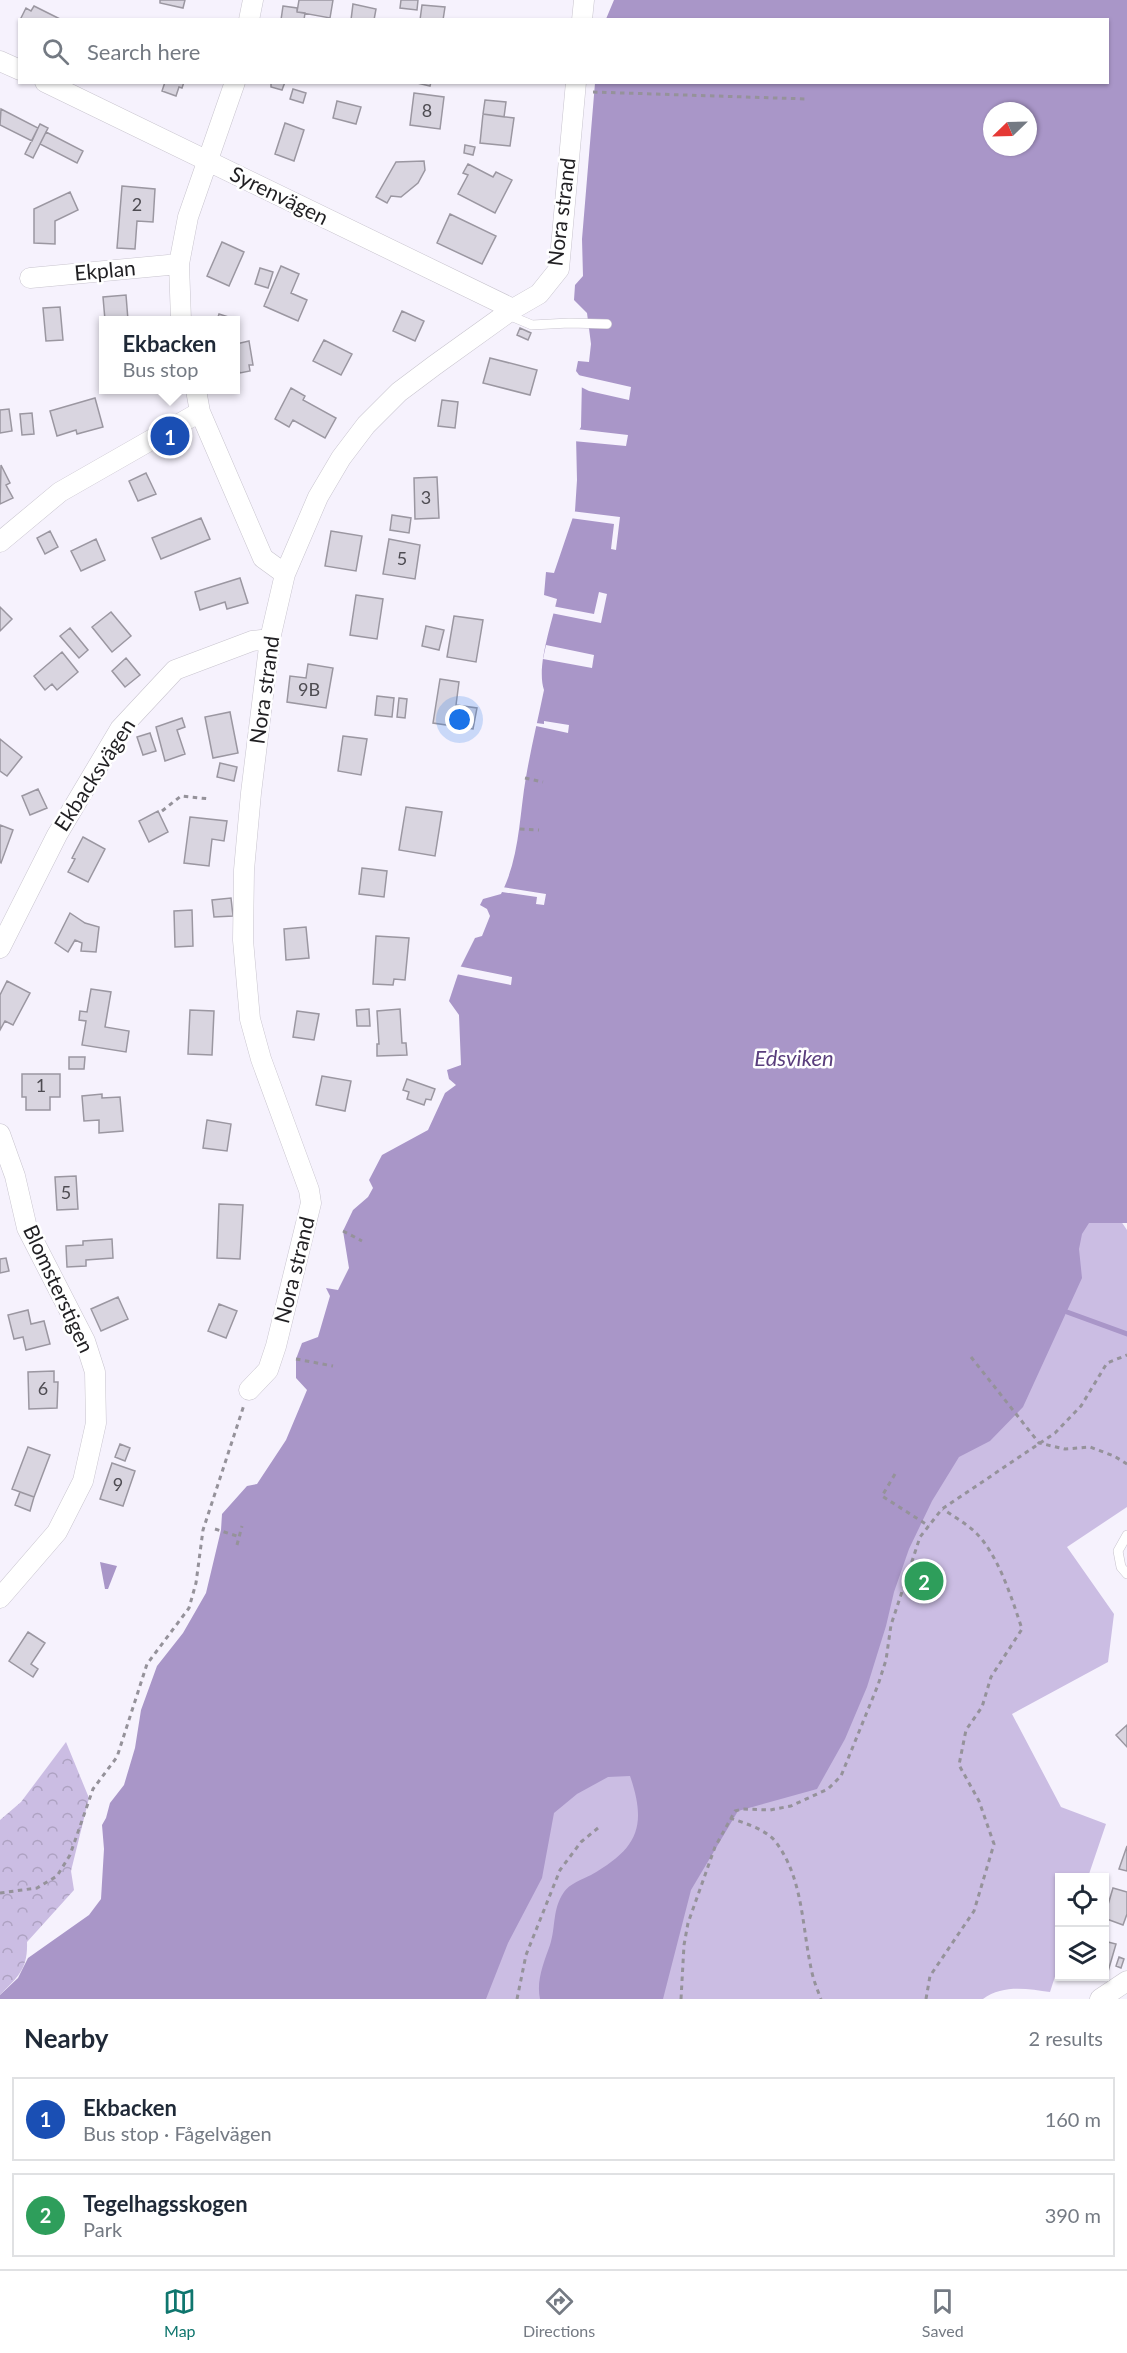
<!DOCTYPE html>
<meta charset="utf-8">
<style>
body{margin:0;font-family:Lato,sans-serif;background:#f6f6f7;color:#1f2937}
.controls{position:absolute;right:18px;bottom:18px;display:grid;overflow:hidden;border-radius:0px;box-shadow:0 2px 4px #0004}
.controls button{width:54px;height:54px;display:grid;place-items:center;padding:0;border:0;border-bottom:2px solid #e0e1e3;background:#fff;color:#1f2937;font:30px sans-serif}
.compass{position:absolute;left:983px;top:102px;width:54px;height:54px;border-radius:50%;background:#fff;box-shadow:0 2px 4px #0004;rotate:247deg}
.you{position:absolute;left:460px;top:720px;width:21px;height:21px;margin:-15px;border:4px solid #fff;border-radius:50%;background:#1a73e8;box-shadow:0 0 0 9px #1a73e833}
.badge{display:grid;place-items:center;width:39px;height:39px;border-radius:50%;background:#0f766e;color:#fff;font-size:20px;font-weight:700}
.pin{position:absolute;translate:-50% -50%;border:3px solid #fff;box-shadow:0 2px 6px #0006}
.popup{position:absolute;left:99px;top:316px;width:141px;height:78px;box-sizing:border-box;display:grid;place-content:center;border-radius:0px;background:#fff;filter:drop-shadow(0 2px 4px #0005);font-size:20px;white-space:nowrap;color:#747a83}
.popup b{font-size:22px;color:#1f2937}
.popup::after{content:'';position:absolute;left:50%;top:100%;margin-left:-12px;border:12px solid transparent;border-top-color:#fff}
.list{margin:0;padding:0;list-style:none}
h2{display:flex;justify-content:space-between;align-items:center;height:78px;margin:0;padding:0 24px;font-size:26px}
h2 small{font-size:20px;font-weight:400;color:#747a83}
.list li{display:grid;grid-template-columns:39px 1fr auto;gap:18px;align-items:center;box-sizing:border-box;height:84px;margin:0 12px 12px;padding:0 12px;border:2px solid #e0e1e3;border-radius:0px}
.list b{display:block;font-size:22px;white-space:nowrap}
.list p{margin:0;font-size:20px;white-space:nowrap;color:#747a83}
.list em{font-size:20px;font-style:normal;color:#747a83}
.icon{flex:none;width:33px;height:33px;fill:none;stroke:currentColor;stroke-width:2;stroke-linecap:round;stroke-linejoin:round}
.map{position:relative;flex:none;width:1127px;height:1999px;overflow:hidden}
.search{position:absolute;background:#fff;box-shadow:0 2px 4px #0004;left:18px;right:18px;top:18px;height:66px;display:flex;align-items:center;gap:15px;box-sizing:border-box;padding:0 21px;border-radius:0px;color:#747a83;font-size:22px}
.sheet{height:270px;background:#fff}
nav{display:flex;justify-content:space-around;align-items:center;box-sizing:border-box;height:84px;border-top:2px solid #e0e1e3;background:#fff;font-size:16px;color:#747a83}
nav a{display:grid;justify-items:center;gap:3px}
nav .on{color:#0f766e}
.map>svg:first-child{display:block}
</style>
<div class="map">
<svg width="1127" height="1999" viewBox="0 0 1127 1999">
<defs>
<pattern id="forest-crowns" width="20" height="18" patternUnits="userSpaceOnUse" patternTransform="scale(1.5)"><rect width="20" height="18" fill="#cbbde3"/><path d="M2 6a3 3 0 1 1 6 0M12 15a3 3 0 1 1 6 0" fill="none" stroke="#aea2c2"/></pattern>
</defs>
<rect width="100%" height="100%" fill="#f6f2fd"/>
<!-- forest -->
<path fill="url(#forest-crowns)" d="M 66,1742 L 89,1798 L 71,1871 L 74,1890 L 27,1942 C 28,1969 18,1977 0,1995 L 0,1820 L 21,1802 Z"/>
<!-- green -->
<path fill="#cbbde3" d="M 1038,1100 L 1127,1230 L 1127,1507 L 1067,1547 L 1114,1614 L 1108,1662 L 1012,1714 L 1061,1807 L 1106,1824 L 1088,1877 L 1060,1878 L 1059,1964 L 1050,1992 C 1028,1989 1003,1984 983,1999 L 407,1999 Z"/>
<!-- water -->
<path fill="#a996c8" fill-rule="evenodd" d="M 614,0 L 1127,0 L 1127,1223 L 1089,1223 L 1082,1234 L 1079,1249 L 1082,1278 L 1023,1407 L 990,1441 L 959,1457 L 932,1501 L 909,1549 L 894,1592 L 886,1626 L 867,1687 L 845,1739 L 817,1789 L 738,1811 L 691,1890 L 663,1999 L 540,1999 C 536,1981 544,1962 550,1945 C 556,1927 552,1909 564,1892 C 569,1884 583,1879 591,1875 C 636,1849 648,1828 630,1776 L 608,1777 L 577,1794 L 554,1813 L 542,1878 L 508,1943 L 486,1999 L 0,1999 L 0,1995 L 18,1978 L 28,1958 L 89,1915 L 101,1899 L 104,1849 L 102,1825 L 106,1818 L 110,1803 L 124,1785 L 135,1748 L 141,1710 L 157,1666 L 183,1633 L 206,1593 L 221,1530 L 222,1514 L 247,1486 L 257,1484 L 286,1440 L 307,1390 L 296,1378 L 296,1359 L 302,1343 L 318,1337 L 330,1296 L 326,1288 L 338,1290 L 349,1268 L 343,1231 L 353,1210 L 368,1197 L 373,1188 L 369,1180 L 382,1155 L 428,1130 L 445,1093 L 456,1085 L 449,1079 L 447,1070 L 461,1065 L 459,1015 L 449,1001 L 460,968 L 475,938 L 482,936 L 490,916 L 487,909 L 480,905 L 483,899 L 501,894 C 520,857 519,817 526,777 C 531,748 538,719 544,690 C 536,667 552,623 557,599 L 544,595 L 546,572 L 554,573 L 575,511 L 577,480 L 576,436 L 581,427 L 582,379 L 576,371 L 578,361 L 589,362 L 591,344 L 587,313 L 574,300 L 575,285 L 583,276 L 582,239 L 595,83 L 1108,82 L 1108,20 L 606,19 ZM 992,111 L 1028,111 L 1028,147 L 992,147 Z
M 100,1562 L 117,1566 L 108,1589 L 105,1589 Z"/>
<!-- pier -->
<path fill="#f6f2fd" d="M 578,375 L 631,387 L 629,400 L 589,391 L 579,386 L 579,380 L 576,376 Z
M 576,429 L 628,435 L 626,446 L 573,441 Z
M 571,511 L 620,517 L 616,550 L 611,549 L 614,524 L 570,518 Z
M 599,592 L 607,594 L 601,623 L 551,613 L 552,606 L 594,614 Z
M 546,645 L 594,655 L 592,668 L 543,659 Z
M 544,721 L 569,725 L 568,733 L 536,726 L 536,723 L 544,724 Z
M 502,887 L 546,894 L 544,905 L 536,904 L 537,897 L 502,892 Z
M 458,966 L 512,977 L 511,985 L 456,974 Z"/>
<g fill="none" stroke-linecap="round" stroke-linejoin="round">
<!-- stream -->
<path stroke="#a996c8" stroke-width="5" d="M 1067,1312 L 1127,1334"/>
</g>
<!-- building -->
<path fill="#d9d5e0" stroke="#9b97a1" stroke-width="1.5" d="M 160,0 L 185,0 L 183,8 L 160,3 Z
M 299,0 L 333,0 L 330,18 L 297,12 Z
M 401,0 L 418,0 L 417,10 L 400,8 Z
M 353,4 L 376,9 L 374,20 L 351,20 Z
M 422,5 L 445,7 L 443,20 L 420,20 Z
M 34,6 L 62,20 L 20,20 L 26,8 L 31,11 Z
M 283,6 L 297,8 L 297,12 L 305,13 L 304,20 L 281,20 Z
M 184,82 L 182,88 L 179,87 L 176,96 L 162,91 L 165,82 Z
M 271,82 L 285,82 L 282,90 L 271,87 Z
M 413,82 L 431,82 L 430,86 Z
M 293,89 L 306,93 L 303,103 L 290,99 Z
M 414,93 L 444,97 L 440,129 L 410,125 Z
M 485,100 L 506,102 L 504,117 L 483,114 Z
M 337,101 L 361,107 L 356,124 L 333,118 Z
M 1,109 L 38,128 L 32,141 L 0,125 Z
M 483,114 L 514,118 L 510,146 L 480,143 Z
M 285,123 L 304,130 L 294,161 L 275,154 Z
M 40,124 L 48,128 L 33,158 L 25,154 Z
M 46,132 L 83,151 L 77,163 L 40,144 Z
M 465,145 L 475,147 L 473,155 L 464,153 Z
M 424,161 L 425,170 L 418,183 L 401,197 L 391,196 L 387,203 L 376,197 L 396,162 Z
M 468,164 L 493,177 L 496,172 L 512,180 L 495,213 L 458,194 L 468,175 L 463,173 Z
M 122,186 L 155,189 L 153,222 L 137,221 L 135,249 L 117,248 Z
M 70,192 L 78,210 L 55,221 L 55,244 L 34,243 L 34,209 Z
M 450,214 L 496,236 L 482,264 L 437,243 Z
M 222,242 L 244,252 L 229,286 L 207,276 Z
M 281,266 L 299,274 L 291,293 L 307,300 L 298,321 L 264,306 Z
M 260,268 L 273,272 L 268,288 L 255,284 Z
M 126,295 L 128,320 L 105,320 L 103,297 Z
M 60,307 L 63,340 L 46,341 L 43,308 Z
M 402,311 L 424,321 L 415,341 L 393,331 Z
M 219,314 L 235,319 L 235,320 L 217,320 Z
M 520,328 L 531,333 L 528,340 L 517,335 Z
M 324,340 L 352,354 L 341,375 L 313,361 Z
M 249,341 L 253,365 L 249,365 L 250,371 L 240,373 L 238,368 L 236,368 L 236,344 Z
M 490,358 L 537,370 L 530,395 L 483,383 Z
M 291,388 L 305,396 L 303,400 L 336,418 L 325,438 L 293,420 L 289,427 L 275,419 Z
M 95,398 L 103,427 L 77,434 L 76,430 L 57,436 L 50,411 Z
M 442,400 L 458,402 L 455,428 L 438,426 Z
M 9,409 L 12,431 L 0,433 L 0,410 Z
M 32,413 L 34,434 L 22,435 L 20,414 Z
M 1,465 L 10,483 L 6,485 L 13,498 L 0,504 Z
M 146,473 L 156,494 L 138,501 L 129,481 Z
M 437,477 L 439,518 L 415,519 L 414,478 Z
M 392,515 L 411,518 L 409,533 L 390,530 Z
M 201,518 L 210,539 L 161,559 L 152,538 Z
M 50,531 L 58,547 L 45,554 L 37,538 Z
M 331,531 L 362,536 L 356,571 L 325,566 Z
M 96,539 L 105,560 L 81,571 L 71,551 Z
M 389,539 L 420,545 L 415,579 L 383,574 Z
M 240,578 L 248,603 L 227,609 L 225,602 L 200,610 L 195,592 Z
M 356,595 L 383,599 L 377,639 L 350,635 Z
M 0,607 L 12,619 L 0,631 Z
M 111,612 L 131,636 L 112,652 L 92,627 Z
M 454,616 L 483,620 L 476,662 L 447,657 Z
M 426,626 L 444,630 L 439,650 L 422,646 Z
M 70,628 L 88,650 L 79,658 L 60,636 Z
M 62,652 L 78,672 L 57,690 L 52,684 L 45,690 L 34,676 Z
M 126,658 L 140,675 L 125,687 L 112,671 Z
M 308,664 L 333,668 L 326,708 L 287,702 L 290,676 L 306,678 Z
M 440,679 L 459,682 L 456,705 L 477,708 L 473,729 L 433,723 Z
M 377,696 L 394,698 L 392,717 L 375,715 Z
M 399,698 L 407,699 L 405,718 L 397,717 Z
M 230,712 L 238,753 L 213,758 L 205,717 Z
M 182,718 L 185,727 L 177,730 L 185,754 L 165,761 L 156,727 Z
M 150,733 L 156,751 L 143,755 L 137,737 Z
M 343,736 L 367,739 L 361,775 L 338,771 Z
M 0,739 L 22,757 L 7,776 L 0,771 Z
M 220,763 L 237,767 L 234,781 L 217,777 Z
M 38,789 L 47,808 L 30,815 L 22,796 Z
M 406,807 L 442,812 L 435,856 L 399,850 Z
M 158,811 L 168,832 L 149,842 L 139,821 Z
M 190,817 L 227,821 L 224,841 L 212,839 L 209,866 L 184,863 Z
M 0,825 L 13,830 L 1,863 L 0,862 Z
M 83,837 L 105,849 L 88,882 L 68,872 L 75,859 L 72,858 Z
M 362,868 L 387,871 L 384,897 L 359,894 Z
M 231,898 L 233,916 L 214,917 L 212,900 Z
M 192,910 L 193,946 L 175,947 L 174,911 Z
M 70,913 L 85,923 L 99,927 L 96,952 L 81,951 L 82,943 L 75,940 L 68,952 L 55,943 Z
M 306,927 L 309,958 L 286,960 L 284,929 Z
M 376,936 L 409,938 L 405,980 L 394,979 L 393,985 L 373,984 Z
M 7,981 L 30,993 L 13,1025 L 5,1021 L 0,1030 L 0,995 Z
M 91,989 L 111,992 L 105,1027 L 129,1031 L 126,1052 L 82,1045 L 86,1021 L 79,1020 L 80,1011 L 87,1012 Z
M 369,1009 L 370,1026 L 357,1026 L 356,1010 Z
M 400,1009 L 402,1043 L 406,1043 L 407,1055 L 377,1056 L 377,1044 L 379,1044 L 377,1011 Z
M 190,1010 L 214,1011 L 212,1055 L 188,1054 Z
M 297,1011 L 319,1014 L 314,1040 L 293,1037 Z
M 69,1057 L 85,1057 L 84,1069 L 69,1069 Z
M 22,1074 L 60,1074 L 60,1097 L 50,1097 L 50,1110 L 26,1110 L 26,1097 L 22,1097 Z
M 322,1076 L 351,1081 L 345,1111 L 316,1105 Z
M 407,1079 L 435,1089 L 431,1100 L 426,1099 L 424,1105 L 407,1099 L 409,1092 L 403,1090 Z
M 102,1094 L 102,1098 L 120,1097 L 123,1131 L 99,1133 L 99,1120 L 84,1121 L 82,1096 Z
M 207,1120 L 231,1124 L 227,1151 L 203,1148 Z
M 76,1176 L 78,1209 L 57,1210 L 55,1177 Z
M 219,1204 L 243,1205 L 240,1259 L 217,1258 Z
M 112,1239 L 113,1258 L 86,1260 L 86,1266 L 67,1267 L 66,1246 L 83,1245 L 83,1241 Z
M 6,1258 L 9,1271 L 0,1273 L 0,1259 Z
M 118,1297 L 128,1319 L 101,1331 L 91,1309 Z
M 219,1304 L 237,1311 L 226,1338 L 208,1331 Z
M 28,1310 L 31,1324 L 44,1321 L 50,1344 L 26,1350 L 23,1337 L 14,1339 L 8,1315 Z
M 54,1371 L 54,1382 L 58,1382 L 57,1408 L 29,1409 L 28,1372 Z
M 120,1444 L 130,1448 L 125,1461 L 115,1457 Z
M 28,1447 L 50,1455 L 34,1497 L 12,1489 Z
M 112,1463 L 135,1471 L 123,1506 L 100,1499 Z
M 20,1492 L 34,1497 L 30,1511 L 15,1505 Z
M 28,1632 L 45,1643 L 31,1664 L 38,1669 L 33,1677 L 9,1661 Z
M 1127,1725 L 1127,1747 L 1116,1735 Z
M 1127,1846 L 1127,1871 L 1119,1869 Z
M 1113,1888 L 1127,1892 L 1127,1914 L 1123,1925 L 1104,1918 Z
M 1104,1941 L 1116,1944 L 1107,1975 L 1104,1975 Z
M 1119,1957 L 1124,1959 L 1121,1968 L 1116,1966 Z"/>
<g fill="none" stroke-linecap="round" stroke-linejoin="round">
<defs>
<path id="lane" d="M 506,314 L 532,325 L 569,323 L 607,324
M 1127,1535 L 1118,1551 L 1121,1567 L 1127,1574"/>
<path id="street" d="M 249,20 L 253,0
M 582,20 L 584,0
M 0,61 L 20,70
M 45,82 L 513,309
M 30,278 L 179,264
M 181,320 L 179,264 L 188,217 L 235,82
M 196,390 L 200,412 L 263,558 L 285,574
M 0,542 L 60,492 L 200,412
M 0,948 L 57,835 L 120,729 L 175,670 L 252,641 L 270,639
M 0,1134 L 15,1176 L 27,1228 L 85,1341 L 95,1372 L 96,1423 L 83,1481 L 57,1532 L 0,1598
M 249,1390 L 268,1370 L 276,1346 L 311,1203 L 309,1190 L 261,1059 L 250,1019 L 243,940 L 244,870 L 251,793 L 270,639 L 285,574 L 318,497 L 341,458 L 366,425 L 399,392 L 435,365 L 513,309 L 539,294 L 559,269 L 576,82
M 1100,1999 L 1127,1981"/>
</defs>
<!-- lane casing -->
<use href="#lane" stroke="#c8c4ce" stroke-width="10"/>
<!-- street casing -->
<use href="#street" stroke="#c8c4ce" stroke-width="21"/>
<!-- path -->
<path stroke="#95929a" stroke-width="3" stroke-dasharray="4.5 4.5" stroke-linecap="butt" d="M 593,92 L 807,99
M 525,778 L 543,782
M 162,811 L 181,796 L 210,799
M 520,829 L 539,830
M 343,1231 L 362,1241
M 971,1357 L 1039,1443 L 1065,1449 L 1090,1447 L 1114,1456 L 1127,1464
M 296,1359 L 333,1366
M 895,1474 L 882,1496 L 929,1526
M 215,1529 L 240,1537
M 237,1545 L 242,1526
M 730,1818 C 744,1823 765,1829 775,1841 C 803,1877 802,1926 811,1968 C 813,1979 817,1989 821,1999
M 0,1893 L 37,1888 L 57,1876 L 70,1855 L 93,1789 L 117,1757 L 147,1664 L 189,1608 L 196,1583 L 203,1530 L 244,1405
M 517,1999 L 526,1955 L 560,1870 L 581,1842 L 598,1828
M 681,1999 L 684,1945 L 688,1923 L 715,1847 L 735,1811 L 742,1809 L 770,1810 L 791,1806 L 828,1789 L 841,1776 L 878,1685 L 886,1660 L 891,1625 L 920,1537 L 942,1509 L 1055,1433 L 1081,1406 L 1107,1363 L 1127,1355
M 926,1999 L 930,1976 L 974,1911 L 994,1844 L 979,1801 L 959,1765 L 966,1730 L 982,1707 L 991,1677 L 1022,1629 C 1012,1599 998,1553 974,1531 C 965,1523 953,1516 943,1509"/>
<!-- lane -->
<use href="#lane" stroke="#fff" stroke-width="9"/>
<!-- street -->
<use href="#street" stroke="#fff" stroke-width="20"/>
</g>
<g text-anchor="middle" stroke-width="5" stroke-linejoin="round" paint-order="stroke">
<!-- number labels -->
<g font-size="18" fill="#4e4c52">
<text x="427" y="117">8</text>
<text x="137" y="211">2</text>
<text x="426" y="504">3</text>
<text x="402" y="565">5</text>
<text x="309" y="696">9B</text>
<text x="41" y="1092">1</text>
<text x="66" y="1199">5</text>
<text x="43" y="1395">6</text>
<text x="118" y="1491">9</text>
</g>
<!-- street labels -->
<g font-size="21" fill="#201f22" stroke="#fff">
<text transform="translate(279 196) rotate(26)" y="7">Syrenvägen</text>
<text transform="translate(562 212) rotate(-83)" y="7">Nora strand</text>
<text transform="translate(105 271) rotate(-5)" y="7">Ekplan</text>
<text transform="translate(265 690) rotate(-82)" y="7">Nora strand</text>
<text transform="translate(95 775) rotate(-57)" y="7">Ekbacksvägen</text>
<text transform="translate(295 1270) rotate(-76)" y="7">Nora strand</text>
<text transform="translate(58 1289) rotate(65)" y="7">Blomsterstigen</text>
</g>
<!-- water labels -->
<g font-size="22" font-style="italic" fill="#5a3e7d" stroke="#fff">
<text x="794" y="1066">Edsviken</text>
</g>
</g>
</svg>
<div class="controls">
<button><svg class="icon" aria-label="locate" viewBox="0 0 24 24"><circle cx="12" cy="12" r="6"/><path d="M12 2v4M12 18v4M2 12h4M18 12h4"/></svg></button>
<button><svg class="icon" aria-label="layers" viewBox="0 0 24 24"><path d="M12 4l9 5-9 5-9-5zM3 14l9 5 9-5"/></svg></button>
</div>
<svg class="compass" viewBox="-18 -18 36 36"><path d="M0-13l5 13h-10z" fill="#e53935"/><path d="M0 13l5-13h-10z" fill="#747a83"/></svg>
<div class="you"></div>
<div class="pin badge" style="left:170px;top:436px;background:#1a4fb4">1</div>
<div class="popup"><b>Ekbacken</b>Bus stop</div>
<div class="pin badge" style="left:924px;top:1581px;background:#2e9e5b">2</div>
<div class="search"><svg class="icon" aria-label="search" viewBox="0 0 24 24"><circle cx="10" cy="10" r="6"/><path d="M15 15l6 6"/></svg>Search here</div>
</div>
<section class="sheet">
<h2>Nearby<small>2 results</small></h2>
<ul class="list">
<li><span class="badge" style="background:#1a4fb4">1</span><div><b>Ekbacken</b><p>Bus stop · Fågelvägen</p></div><em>160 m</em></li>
<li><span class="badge" style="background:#2e9e5b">2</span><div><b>Tegelhagsskogen</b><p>Park</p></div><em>390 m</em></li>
</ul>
</section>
<nav>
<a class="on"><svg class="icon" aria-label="map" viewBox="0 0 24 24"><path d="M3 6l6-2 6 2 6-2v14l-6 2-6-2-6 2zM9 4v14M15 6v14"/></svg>Map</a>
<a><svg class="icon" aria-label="directions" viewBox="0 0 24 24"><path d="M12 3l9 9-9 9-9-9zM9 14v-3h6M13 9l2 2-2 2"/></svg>Directions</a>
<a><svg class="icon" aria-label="saved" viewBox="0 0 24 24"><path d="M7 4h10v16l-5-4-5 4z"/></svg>Saved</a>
</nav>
